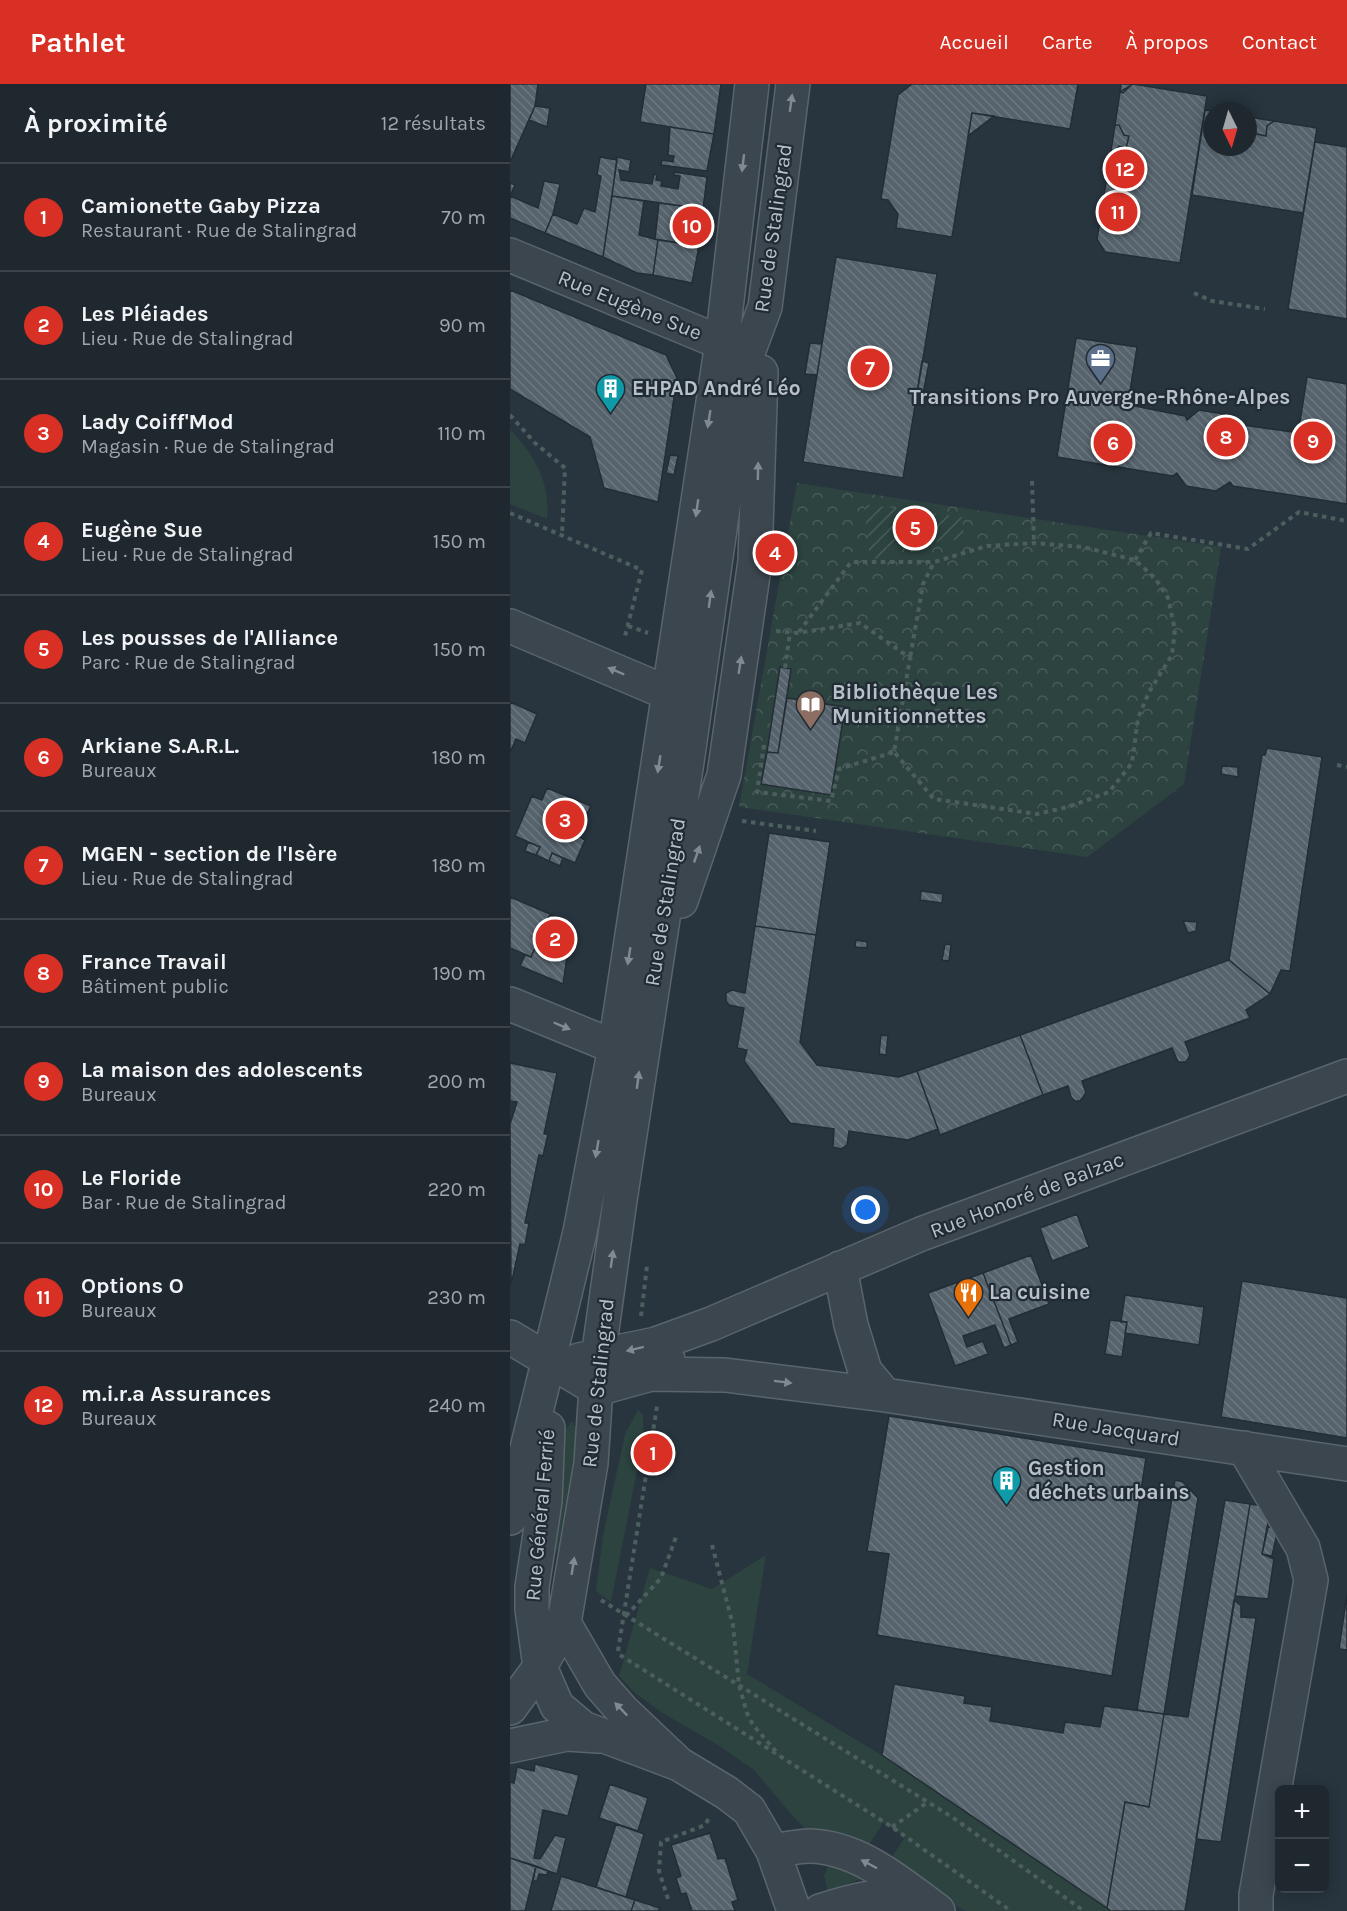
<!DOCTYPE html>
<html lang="fr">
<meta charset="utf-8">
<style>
body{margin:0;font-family:Karla,sans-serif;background:#2b343a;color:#f1f3f6}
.controls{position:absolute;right:18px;bottom:18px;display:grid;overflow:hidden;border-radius:9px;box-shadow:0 3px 15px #0003}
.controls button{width:54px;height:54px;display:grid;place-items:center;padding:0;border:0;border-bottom:2px solid #3c444a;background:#1e282e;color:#f1f3f6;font:30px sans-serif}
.compass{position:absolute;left:693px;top:18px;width:54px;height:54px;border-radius:50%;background:#1e282e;box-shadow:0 3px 15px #0003;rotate:175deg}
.you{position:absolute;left:356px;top:1126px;width:21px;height:21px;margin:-15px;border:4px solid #fff;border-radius:50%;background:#1a73e8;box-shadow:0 0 0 9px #1a73e833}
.badge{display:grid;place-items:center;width:39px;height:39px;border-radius:50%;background:#d93025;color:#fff;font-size:20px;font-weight:700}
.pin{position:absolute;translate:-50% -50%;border:3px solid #fff;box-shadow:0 2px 6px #0006}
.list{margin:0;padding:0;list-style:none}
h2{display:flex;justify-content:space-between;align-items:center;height:78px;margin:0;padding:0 24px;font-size:26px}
h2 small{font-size:20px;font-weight:400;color:#a1a6aa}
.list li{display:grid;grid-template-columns:39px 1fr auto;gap:18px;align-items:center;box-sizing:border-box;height:108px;padding:0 24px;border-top:2px solid #3c444a}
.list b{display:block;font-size:22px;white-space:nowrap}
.list p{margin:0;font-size:20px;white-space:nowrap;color:#a1a6aa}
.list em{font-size:20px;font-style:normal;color:#a1a6aa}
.map{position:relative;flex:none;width:837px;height:1827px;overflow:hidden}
header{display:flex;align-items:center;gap:36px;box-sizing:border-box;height:84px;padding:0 30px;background:#d93025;color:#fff}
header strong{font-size:28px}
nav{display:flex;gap:33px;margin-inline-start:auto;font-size:21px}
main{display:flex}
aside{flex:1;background:#1e282e}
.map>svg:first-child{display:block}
</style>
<header>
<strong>Pathlet</strong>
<nav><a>Accueil</a><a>Carte</a><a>À propos</a><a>Contact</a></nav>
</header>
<main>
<aside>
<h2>À proximité<small>12 résultats</small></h2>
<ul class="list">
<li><span class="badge">1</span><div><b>Camionette Gaby Pizza</b><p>Restaurant · Rue de Stalingrad</p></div><em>70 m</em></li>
<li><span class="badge">2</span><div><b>Les Pléiades</b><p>Lieu · Rue de Stalingrad</p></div><em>90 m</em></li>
<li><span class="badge">3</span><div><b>Lady Coiff'Mod</b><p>Magasin · Rue de Stalingrad</p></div><em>110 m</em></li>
<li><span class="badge">4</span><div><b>Eugène Sue</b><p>Lieu · Rue de Stalingrad</p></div><em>150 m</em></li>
<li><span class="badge">5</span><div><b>Les pousses de l'Alliance</b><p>Parc · Rue de Stalingrad</p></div><em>150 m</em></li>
<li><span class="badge">6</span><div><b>Arkiane S.A.R.L.</b><p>Bureaux</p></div><em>180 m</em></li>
<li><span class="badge">7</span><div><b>MGEN - section de l'Isère</b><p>Lieu · Rue de Stalingrad</p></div><em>180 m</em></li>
<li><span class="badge">8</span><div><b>France Travail</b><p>Bâtiment public</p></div><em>190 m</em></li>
<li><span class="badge">9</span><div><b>La maison des adolescents</b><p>Bureaux</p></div><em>200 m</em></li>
<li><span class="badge">10</span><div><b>Le Floride</b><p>Bar · Rue de Stalingrad</p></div><em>220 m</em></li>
<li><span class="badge">11</span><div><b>Options O</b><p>Bureaux</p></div><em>230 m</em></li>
<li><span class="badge">12</span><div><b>m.i.r.a Assurances</b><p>Bureaux</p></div><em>240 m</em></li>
</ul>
</aside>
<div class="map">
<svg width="837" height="1827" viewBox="0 0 837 1827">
<defs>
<pattern id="park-crowns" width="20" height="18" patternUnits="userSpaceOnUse" patternTransform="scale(1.5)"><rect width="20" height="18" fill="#2d4340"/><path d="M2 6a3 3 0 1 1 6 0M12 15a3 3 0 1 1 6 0" fill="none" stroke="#495c5a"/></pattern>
<pattern id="garden-furrows" width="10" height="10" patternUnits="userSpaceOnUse" patternTransform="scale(1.5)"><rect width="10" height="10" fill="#2d4340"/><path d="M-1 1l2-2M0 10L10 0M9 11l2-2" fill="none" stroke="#495c5a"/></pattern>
<pattern id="building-back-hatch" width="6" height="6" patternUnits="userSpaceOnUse" patternTransform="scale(1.5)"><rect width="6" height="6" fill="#56636d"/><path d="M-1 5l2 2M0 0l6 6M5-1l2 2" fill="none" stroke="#6c7880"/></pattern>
</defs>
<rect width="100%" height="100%" fill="#28353e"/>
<!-- grass -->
<path fill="#2d4340" d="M 0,346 C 25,370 41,401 37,435 L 0,420 Z
M 128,1326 L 133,1331 L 133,1356 L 101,1518 L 86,1507 L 93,1452 L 115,1350 Z
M 62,1337 L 68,1348 L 48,1465 L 41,1477 L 54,1348 Z
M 256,1471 L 237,1590 L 403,1690 L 601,1827 L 456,1827 L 416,1806 L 378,1779 L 395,1753 L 373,1739 L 355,1767 L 304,1751 L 287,1737 L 244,1686 L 208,1661 L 154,1630 L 125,1609 L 109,1592 L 140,1484 L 202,1505 Z
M 321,1775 L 354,1794 L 318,1807 L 314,1792 Z"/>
<!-- park -->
<path fill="url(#park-crowns)" d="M 287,399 L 711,463 L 674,700 L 577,773 L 229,723 Z"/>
<!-- garden -->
<path fill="url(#garden-furrows)" d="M 354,420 L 452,433 L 454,455 L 377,463 L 377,474 L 360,475 Z"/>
<!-- building -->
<path fill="url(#building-back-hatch)" stroke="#232d35" stroke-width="1.5" d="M 0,0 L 28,0 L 25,22 L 0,78 Z
M 136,0 L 211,0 L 204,50 L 130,38 Z
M 402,0 L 568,0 L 560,45 L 462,29 L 442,153 L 386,144 L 388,130 L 378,116 L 371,115 L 388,11 Z
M 611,0 L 622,0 L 613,9 L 610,8 Z
M 623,0 L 697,12 L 670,179 L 595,168 L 587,155 L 601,67 L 605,68 L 609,62 L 616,64 L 619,52 L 614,51 L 609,41 L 605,41 L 610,8 Z
M 25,22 L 40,24 L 37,43 L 19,36 Z
M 695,26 L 702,27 L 702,63 L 738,63 L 738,33 L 743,40 L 742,49 L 756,52 L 757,42 L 764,37 L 807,44 L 793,129 L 682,111 Z
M 462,29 L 484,32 L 458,52 Z
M 739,33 L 764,37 L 757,42 L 756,52 L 742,49 L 743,40 Z
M 605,41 L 609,41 L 614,51 L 619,52 L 616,64 L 609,62 L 605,68 L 601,67 Z
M 160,43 L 204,50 L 197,87 L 151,81 L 152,76 L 163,78 L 164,72 L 158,71 Z
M 805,58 L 837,63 L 837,235 L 778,225 Z
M 90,73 L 107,76 L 93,173 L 35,149 L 43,130 L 67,140 L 74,124 L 85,128 L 91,92 L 87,91 Z
M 107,73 L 121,76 L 119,88 L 109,86 L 111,96 L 142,100 L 144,90 L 147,91 L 146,96 L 152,97 L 151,102 L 168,105 L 170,92 L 164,91 L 164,88 L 197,93 L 193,125 L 102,112 Z
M 34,97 L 50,100 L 43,130 L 35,149 L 0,134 L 0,99 L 5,101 L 0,112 L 28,124 Z
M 102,112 L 134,117 L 129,151 L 148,156 L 143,191 L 127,189 L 93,173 Z
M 149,119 L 193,125 L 187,162 L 145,155 Z
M 148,156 L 189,162 L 182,199 L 143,191 Z
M 326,173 L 427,190 L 393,394 L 293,378 Z
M 0,206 L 156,271 L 167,294 L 148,418 L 94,404 L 80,353 L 0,305 Z
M 566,254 L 627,263 L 619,314 L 625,322 L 675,332 L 677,336 L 689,326 L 719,331 L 729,344 L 733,341 L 782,348 L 789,344 L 797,293 L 837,300 L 837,420 L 723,402 L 720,398 L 706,407 L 676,402 L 667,389 L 663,392 L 547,373 Z
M 300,259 L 312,260 L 307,291 L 295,290 Z
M 412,277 L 419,279 L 413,310 L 407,309 Z
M 160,371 L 168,372 L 164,391 L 156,389 Z
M 264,456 L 271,458 L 266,480 L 258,479 Z
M 270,583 L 281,585 L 268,669 L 257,668 Z
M 277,614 L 335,623 L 321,711 L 251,700 L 257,668 L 268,669 Z
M 0,618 L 27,630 L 15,659 L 6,655 L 0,669 Z
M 757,664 L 812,673 L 780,887 L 771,886 L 760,910 L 719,876 L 752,671 L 755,671 Z
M 712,682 L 728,683 L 728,693 L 711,690 Z
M 37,704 L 81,722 L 66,751 L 75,756 L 65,779 L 42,769 L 39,777 L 26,771 L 30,763 L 5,752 L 22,712 L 32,716 Z
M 259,749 L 320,758 L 306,851 L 245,842 Z
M 18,758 L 30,763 L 26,771 L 15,767 Z
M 42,769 L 53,774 L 50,782 L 39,777 Z
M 411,807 L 433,810 L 432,819 L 410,816 Z
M 0,813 L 40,830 L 21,873 L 0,864 Z
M 40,830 L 62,840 L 53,900 L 10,882 L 15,871 L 21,873 Z
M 673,837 L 687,838 L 686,847 L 678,849 Z
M 245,842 L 306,851 L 290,958 L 307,981 L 389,993 L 407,987 L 428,1045 L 398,1056 L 339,1047 L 337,1061 L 331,1065 L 323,1063 L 324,1045 L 280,1039 L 234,977 L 237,966 L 227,964 L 234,924 L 219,921 L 216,917 L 216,909 L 222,906 L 235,909 Z
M 346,856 L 357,858 L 357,864 L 345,863 Z
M 435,860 L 441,861 L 439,877 L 432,876 Z
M 719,876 L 760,910 L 736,926 L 740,934 L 675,958 L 680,971 L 676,978 L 668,978 L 662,964 L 572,997 L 576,1009 L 570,1017 L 565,1017 L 561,1013 L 558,1002 L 533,1011 L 510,951 Z
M 371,951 L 378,952 L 376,971 L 369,970 Z
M 510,951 L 533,1011 L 430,1051 L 407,987 Z
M 0,979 L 47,989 L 34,1050 L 38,1050 L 33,1072 L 29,1071 L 15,1139 L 19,1139 L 15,1161 L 10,1160 L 1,1201 L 0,1040 L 7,1018 L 0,1017 Z
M 567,1130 L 579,1163 L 542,1177 L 530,1144 Z
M 521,1171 L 539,1220 L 499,1235 L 508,1258 L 501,1261 L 473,1189 Z
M 473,1189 L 501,1261 L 494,1264 L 485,1241 L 453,1252 L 457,1263 L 473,1257 L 478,1270 L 445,1282 L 418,1209 Z
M 732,1197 L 837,1214 L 837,1354 L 711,1333 Z
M 615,1211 L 694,1223 L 689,1261 L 615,1249 L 617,1238 L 611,1238 Z
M 600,1236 L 617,1238 L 612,1273 L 595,1270 Z
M 379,1332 L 636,1374 L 602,1592 L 367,1551 L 379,1470 L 357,1467 Z
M 665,1396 L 673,1398 L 688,1414 L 654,1630 L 627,1626 Z
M 715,1416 L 740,1420 L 675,1827 L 601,1827 L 597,1824 L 615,1718 L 639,1723 L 654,1630 L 678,1633 Z
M 740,1420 L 752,1422 L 759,1433 L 752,1470 L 764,1475 L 758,1515 L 725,1512 Z
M 758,1443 L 768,1445 L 762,1472 L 752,1470 Z
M 837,1510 L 837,1566 L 829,1565 Z
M 724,1516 L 731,1522 L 731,1533 L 746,1534 L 711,1758 L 686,1755 Z
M 384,1600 L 455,1612 L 454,1619 L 482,1623 L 480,1637 L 553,1649 L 555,1638 L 590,1643 L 594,1622 L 654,1630 L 639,1723 L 615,1718 L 597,1824 L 372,1671 Z
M 25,1680 L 69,1691 L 58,1732 L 33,1726 L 24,1774 L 30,1775 L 45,1751 L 56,1754 L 47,1790 L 0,1774 L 0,1698 L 4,1699 L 7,1683 L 24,1687 Z
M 100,1700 L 138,1714 L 128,1747 L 89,1734 Z
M 106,1740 L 134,1750 L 116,1813 L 86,1803 Z
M 200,1749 L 208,1775 L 215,1774 L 223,1800 L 228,1816 L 222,1818 L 225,1827 L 182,1827 L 176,1809 L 171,1810 L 166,1794 L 171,1792 L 161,1761 Z
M 0,1774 L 26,1782 L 15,1827 L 0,1827 Z
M 26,1782 L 38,1787 L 37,1791 L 29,1790 L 27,1797 L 23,1797 Z
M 51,1792 L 125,1816 L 121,1827 L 41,1827 Z
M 125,1816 L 150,1824 L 148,1827 L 121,1827 Z"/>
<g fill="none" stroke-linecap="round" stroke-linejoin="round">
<defs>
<path id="minor" d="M 0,171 L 212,259 L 226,274
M 0,542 L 160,610 L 166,631
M 171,817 L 214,691 L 245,477 L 251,288
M 0,920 L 105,963
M 330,1184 L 341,1241 L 355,1287 L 375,1311
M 0,1253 L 87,1305 L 141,1290 L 158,1276
M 69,1276 L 146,1260 L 201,1240 L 411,1150 L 837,992
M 141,1290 L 215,1291 L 375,1311 L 837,1380
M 38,1344 L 35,1417 L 22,1503 L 22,1525 L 30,1583 L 47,1622 L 73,1644 L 169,1680
M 734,1364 L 793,1464 L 801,1496 L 746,1811 L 746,1827
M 0,1434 L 70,1148 L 105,963 L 212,259 L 242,0
M 54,1539 L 90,1601 L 112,1626 L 169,1680 L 217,1709 L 239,1726 L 263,1767 L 284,1827
M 0,1624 L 30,1583 L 54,1539 L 81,1379 L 88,1274 L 110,1116 L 178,671 L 233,282 L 255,223 L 283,0
M 0,1662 L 57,1650 L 88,1652
M 263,1767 C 275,1765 289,1762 300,1762 C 349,1763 391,1800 428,1827
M 310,1827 C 344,1816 372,1809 408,1812"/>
</defs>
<!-- minor casing -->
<use href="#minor" stroke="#5a646c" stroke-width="36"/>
<!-- path -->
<path stroke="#4c5f5e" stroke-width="4" stroke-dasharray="4.5 4.5" stroke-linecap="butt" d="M 684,209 L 702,217 L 755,225
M 0,331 L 25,359 L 55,384 L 52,451
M 522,397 L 524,459
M 0,429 L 132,486 L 114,556
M 625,476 L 641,449 L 738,465 L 789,428 L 837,437
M 118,542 L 138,549
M 266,547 L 288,549 L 350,539 L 400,574 L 384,668 L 424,715 L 527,730 L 558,723 L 599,708 L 622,679 L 628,634 L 639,608 L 662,571 L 665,546 L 658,514 L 645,494 L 625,476 L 573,463 L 524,459 L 477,462 L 424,478 L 413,500 L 400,574
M 289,548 L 341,478 L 424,478
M 275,584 L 280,548
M 254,661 L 247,708 L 321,717 L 329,685 L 384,668
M 827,681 L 837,683
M 232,737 L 306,747
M 131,1232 L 137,1182
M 202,1461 L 223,1541 L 229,1601 L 237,1629 L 243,1641 L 269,1671
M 91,1516 L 442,1733 L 574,1827
M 116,1532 L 151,1494 L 166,1453
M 108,1567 L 147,1322
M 110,1571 L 382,1743 L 501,1827
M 382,1743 L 418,1718
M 158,1815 L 149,1787 L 151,1758 L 195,1741 L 199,1734"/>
<!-- minor -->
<use href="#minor" stroke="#3c464e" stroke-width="33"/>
</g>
<!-- one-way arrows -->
<defs><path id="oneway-solid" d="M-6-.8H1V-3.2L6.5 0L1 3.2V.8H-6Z" transform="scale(1.5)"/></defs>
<g fill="#808a92">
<use href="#oneway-solid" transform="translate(281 19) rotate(-82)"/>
<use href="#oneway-solid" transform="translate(233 79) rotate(97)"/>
<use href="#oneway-solid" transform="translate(199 335) rotate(99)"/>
<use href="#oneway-solid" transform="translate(248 387) rotate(-89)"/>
<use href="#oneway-solid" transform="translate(187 424) rotate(98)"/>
<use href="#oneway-solid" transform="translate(200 515) rotate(-82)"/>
<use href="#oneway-solid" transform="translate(230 581) rotate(-81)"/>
<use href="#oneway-solid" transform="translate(106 587) rotate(-157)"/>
<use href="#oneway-solid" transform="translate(149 680) rotate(99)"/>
<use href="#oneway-solid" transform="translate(187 770) rotate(-71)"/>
<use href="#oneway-solid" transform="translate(119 872) rotate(99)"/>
<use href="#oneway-solid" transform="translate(52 942) rotate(23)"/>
<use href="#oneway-solid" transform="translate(128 996) rotate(-82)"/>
<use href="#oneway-solid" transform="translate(87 1065) rotate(100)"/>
<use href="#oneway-solid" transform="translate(102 1175) rotate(-82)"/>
<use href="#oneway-solid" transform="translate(125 1265) rotate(166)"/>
<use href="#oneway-solid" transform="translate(273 1298) rotate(7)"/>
<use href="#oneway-solid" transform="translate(63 1482) rotate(-81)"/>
<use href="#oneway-solid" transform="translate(111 1625) rotate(-134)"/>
<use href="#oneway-solid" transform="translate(359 1780) rotate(-152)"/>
</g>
<!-- icons -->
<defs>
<symbol id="office-pin" viewBox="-11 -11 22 30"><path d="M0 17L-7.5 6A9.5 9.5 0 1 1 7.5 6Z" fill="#5c6f8a" stroke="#212b33"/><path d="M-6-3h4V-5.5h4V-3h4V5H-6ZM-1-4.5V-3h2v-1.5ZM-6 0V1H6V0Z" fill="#fff"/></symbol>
<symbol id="building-pin" viewBox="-11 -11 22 30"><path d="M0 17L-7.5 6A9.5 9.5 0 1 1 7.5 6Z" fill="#0f9aa8" stroke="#212b33"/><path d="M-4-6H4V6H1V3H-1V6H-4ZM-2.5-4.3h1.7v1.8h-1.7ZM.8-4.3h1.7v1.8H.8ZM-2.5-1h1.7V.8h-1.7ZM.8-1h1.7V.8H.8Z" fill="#fff"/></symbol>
<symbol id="library-pin" viewBox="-11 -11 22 30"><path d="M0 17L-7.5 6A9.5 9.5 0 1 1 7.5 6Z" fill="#8d6e63" stroke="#212b33"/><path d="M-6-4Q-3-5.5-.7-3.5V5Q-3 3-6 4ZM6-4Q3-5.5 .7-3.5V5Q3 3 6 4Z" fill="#fff"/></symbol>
<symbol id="restaurant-pin" viewBox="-11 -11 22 30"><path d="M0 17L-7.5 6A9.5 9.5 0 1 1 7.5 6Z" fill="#e8710a" stroke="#212b33"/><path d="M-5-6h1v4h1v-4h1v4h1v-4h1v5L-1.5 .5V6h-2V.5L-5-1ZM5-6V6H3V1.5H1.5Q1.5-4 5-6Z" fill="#fff"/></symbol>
</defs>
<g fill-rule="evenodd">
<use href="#office-pin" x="574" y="258" width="33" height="45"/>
<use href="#building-pin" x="84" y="288" width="33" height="45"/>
<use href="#library-pin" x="284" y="604" width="33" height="45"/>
<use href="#restaurant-pin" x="442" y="1192" width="33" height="45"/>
<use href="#building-pin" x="480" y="1380" width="33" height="45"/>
</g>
<g text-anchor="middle" stroke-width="4.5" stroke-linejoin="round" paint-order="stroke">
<!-- street labels -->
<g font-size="21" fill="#b8c1c9" stroke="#212b33">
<text transform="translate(263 144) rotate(-82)" y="7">Rue de Stalingrad</text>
<text transform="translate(120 221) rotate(22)" y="7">Rue Eugène Sue</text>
<text transform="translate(155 818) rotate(-81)" y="7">Rue de Stalingrad</text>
<text transform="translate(517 1111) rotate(-21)" y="7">Rue Honoré de Balzac</text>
<text transform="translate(88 1299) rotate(-84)" y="7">Rue de Stalingrad</text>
<text transform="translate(606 1345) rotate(9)" y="7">Rue Jacquard</text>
<text transform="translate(30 1431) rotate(-85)" y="7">Rue Général Ferrié</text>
</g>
<!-- poi labels -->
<g font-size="21" font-weight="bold" fill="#b8c1c9" stroke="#212b33" text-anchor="start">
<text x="122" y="311">EHPAD André Léo</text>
<text x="590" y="320" text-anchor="middle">Transitions Pro Auvergne-Rhône-Alpes</text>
<text x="322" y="615">Bibliothèque Les<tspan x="322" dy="24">Munitionnettes</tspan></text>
<text x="479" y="1215">La cuisine</text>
<text x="518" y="1391">Gestion<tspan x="518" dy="24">déchets urbains</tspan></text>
</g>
</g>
</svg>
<div class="controls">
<button>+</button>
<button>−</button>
</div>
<svg class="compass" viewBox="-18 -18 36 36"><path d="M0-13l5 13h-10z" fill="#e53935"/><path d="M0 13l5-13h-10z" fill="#a1a6aa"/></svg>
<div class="you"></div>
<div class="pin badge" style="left:143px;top:1369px">1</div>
<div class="pin badge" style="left:45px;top:855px">2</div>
<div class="pin badge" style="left:55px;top:736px">3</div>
<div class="pin badge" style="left:265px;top:469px">4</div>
<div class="pin badge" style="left:405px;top:444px">5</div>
<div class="pin badge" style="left:603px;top:359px">6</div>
<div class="pin badge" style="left:360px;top:284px">7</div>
<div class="pin badge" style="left:716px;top:353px">8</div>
<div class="pin badge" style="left:803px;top:357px">9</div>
<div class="pin badge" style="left:182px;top:142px">10</div>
<div class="pin badge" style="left:608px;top:128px">11</div>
<div class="pin badge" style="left:615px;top:85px">12</div>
</div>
</main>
